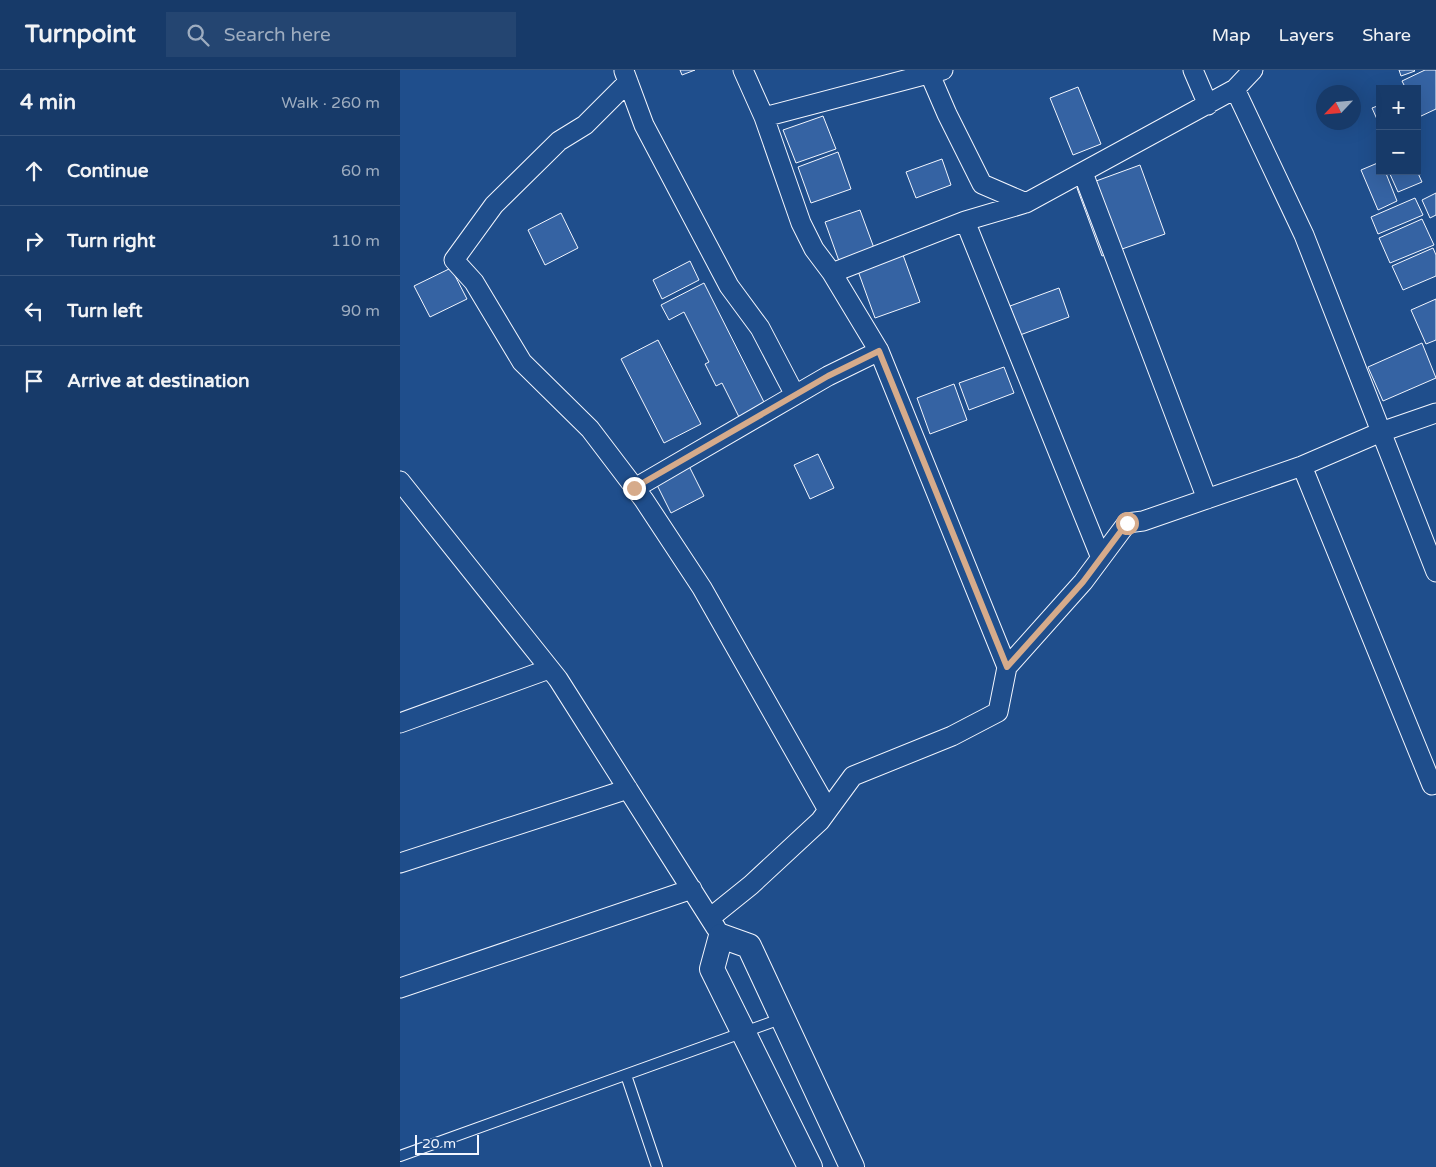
<!DOCTYPE html>
<meta charset="utf-8">
<style>
body{margin:0;font-family:"Varela Round",sans-serif;background:#244571;color:#f1f3f6}
.controls{position:absolute;right:15px;top:15px;display:grid;overflow:hidden;border-radius:0px;box-shadow:0 5px 20px #0002}
.controls button{width:45px;height:45px;display:grid;place-items:center;padding:0;border:0;border-bottom:1px solid #36547d;background:#173a69;color:#f1f3f6;font:25px sans-serif}
.compass{position:absolute;left:916px;top:15px;width:45px;height:45px;border-radius:50%;background:#173a69;box-shadow:0 5px 20px #0002;rotate:244deg}
.scale{position:absolute;left:15px;bottom:12px;width:64px;box-sizing:border-box;padding-left:5px;border:2px solid #f2f6ff;border-top:0;font-size:14px;line-height:18px;white-space:nowrap;color:#f2f6ff;-webkit-text-stroke:4px #1f4e8c;paint-order:stroke}
.stop{position:absolute;width:15px;height:15px;margin:-11px;border:4px solid #d6ab8b;border-radius:50%;background:#fff}
.stop.end{background:#d6ab8b;border-color:#fff;box-shadow:0 1px 5px #0008}
.list{margin:0;padding:0;list-style:none}
h2{display:flex;justify-content:space-between;align-items:center;height:65px;margin:0;padding:0 20px;font-size:21px}
h2 small{font-size:16px;font-weight:400;color:#9eadc0}
.list li{display:grid;grid-template-columns:32px 1fr auto;gap:15px;align-items:center;box-sizing:border-box;height:70px;padding:0 20px;border-top:1px solid #36547d}
.list b{display:block;font-size:19px;white-space:nowrap}
.list em{font-size:16px;font-style:normal;color:#9eadc0}
.icon{flex:none;width:28px;height:28px;fill:none;stroke:currentColor;stroke-width:2;stroke-linecap:round;stroke-linejoin:round}
.map{position:relative;flex:none;width:1036px;height:1097px;overflow:hidden}
header{display:flex;align-items:center;gap:30px;box-sizing:border-box;height:70px;padding:0 25px;background:#173a69;border-bottom:1px solid #36547d}
header strong{font-size:24px}
nav{display:flex;gap:28px;margin-inline-start:auto;font-size:18px}
.search{width:350px;height:45px;background:#244571;display:flex;align-items:center;gap:12px;box-sizing:border-box;padding:0 18px;border-radius:0px;color:#9eadc0;font-size:19px}
main{display:flex}
aside{flex:1;background:#173a69}
.map>svg:first-child{display:block}
</style>
<header>
<strong>Turnpoint</strong>
<div class="search"><svg class="icon" aria-label="search" viewBox="0 0 24 24"><circle cx="10" cy="10" r="6"/><path d="M15 15l6 6"/></svg>Search here</div>
<nav><a>Map</a><a>Layers</a><a>Share</a></nav>
</header>
<main>
<aside>
<h2>4 min<small>Walk · 260 m</small></h2>
<ul class="list">
<li><svg class="icon" aria-label="ahead" viewBox="0 0 24 24"><path d="M12 20V5M6 11l6-6 6 6"/></svg><div><b>Continue</b></div><em>60 m</em></li>
<li><svg class="icon" aria-label="right" viewBox="0 0 24 24"><path d="M7 20v-9h11M14 6l5 5-5 5"/></svg><div><b>Turn right</b></div><em>110 m</em></li>
<li><svg class="icon" aria-label="left" viewBox="0 0 24 24"><path d="M17 20v-9H6M10 6l-5 5 5 5"/></svg><div><b>Turn left</b></div><em>90 m</em></li>
<li><svg class="icon" aria-label="arrive" viewBox="0 0 24 24"><path d="M6 21V4h12l-3 4 3 4H6"/></svg><div><b>Arrive at destination</b></div></li>
</ul>
</aside>
<div class="map">
<svg width="1036" height="1097" viewBox="0 0 1036 1097">
<rect width="100%" height="100%" fill="#1f4e8c"/>
<!-- building -->
<path fill="#3563a3" stroke="#f2f6ff" d="M 280,0 L 295,0 L 282,5 Z
M 999,0 L 1014,0 L 1015,1 L 1001,6 Z
M 1025,0 L 1036,0 L 1036,39 L 1019,47 L 1017,19 L 1006,19 L 1002,11 Z
M 678,17 L 701,74 L 673,85 L 650,28 Z
M 980,35 L 980,56 L 972,38 Z
M 423,46 L 436,79 L 396,93 L 383,60 Z
M 438,82 L 451,119 L 411,133 L 398,97 Z
M 542,89 L 551,115 L 516,128 L 506,102 Z
M 980,92 L 980,101 L 985,101 L 997,131 L 978,140 L 961,100 Z
M 740,95 L 765,164 L 702,186 L 677,118 Z
M 1017,101 L 1022,112 L 998,122 L 989,102 Z
M 1036,123 L 1036,145 L 1030,148 L 1022,130 Z
M 1015,128 L 1023,145 L 978,164 L 971,147 Z
M 460,140 L 474,178 L 439,191 L 425,152 Z
M 161,143 L 178,178 L 145,195 L 128,160 Z
M 1022,149 L 1034,175 L 990,193 L 979,168 Z
M 1033,178 L 1036,185 L 1036,206 L 1003,220 L 992,196 Z
M 503,185 L 520,232 L 475,248 L 458,201 Z
M 290,191 L 299,210 L 262,229 L 253,210 Z
M 51,198 L 67,229 L 30,247 L 14,216 Z
M 304,213 L 371,346 L 345,359 L 322,313 L 316,316 L 305,294 L 309,292 L 284,242 L 269,250 L 261,235 Z
M 659,218 L 669,247 L 620,265 L 610,236 Z
M 1036,229 L 1036,270 L 1026,274 L 1011,240 Z
M 258,270 L 301,354 L 264,373 L 221,289 Z
M 1022,273 L 1036,308 L 983,331 L 968,297 Z
M 604,297 L 614,323 L 569,340 L 559,313 Z
M 554,314 L 567,350 L 530,364 L 517,328 Z
M 418,384 L 434,418 L 410,429 L 394,395 Z
M 286,390 L 304,426 L 271,443 L 253,407 Z"/>
<g fill="none" stroke-linecap="round" stroke-linejoin="round">
<defs>
<path id="service" d="M 226,1005 L 257,1097
M 0,1086 L 383,948"/>
<path id="minor" d="M 343,0 L 364,47 L 401,153 L 414,179 L 432,203
M 528,0 L 547,44 L 582,114 L 626,133 L 835,19 L 853,0
M 793,0 L 808,35
M 224,1 L 244,55 L 329,216 L 360,258 L 395,325
M 228,12 L 185,55 L 159,71 L 94,135 L 54,190 L 74,212 L 122,292 L 190,359 L 244,430 L 302,518 L 428,740
M 835,19 L 904,165 L 1036,502
M 364,47 L 543,0
M 683,103 L 807,429
M 565,151 L 701,488
M 479,281 L 607,597
M 902,396 L 1032,715
M 0,411 L 158,609 L 316,858
M 235,418 L 428,306 L 479,281 L 432,203 L 565,151 L 626,133
M 0,653 L 149,599
M 0,793 L 228,719
M 310,848 L 351,815 L 420,751 L 453,706 L 552,666 L 598,642 L 607,597 L 683,512 L 727,453 L 743,451 L 902,396 L 981,362 L 1036,343
M 0,918 L 292,819"/>
<path id="tertiary" d="M 410,1097 L 312,899 L 321,866 L 349,876 L 452,1097"/>
</defs>
<!-- service casing -->
<use href="#service" stroke="#f2f6ff" stroke-width="12"/>
<!-- minor casing -->
<use href="#minor" stroke="#f2f6ff" stroke-width="21"/>
<!-- tertiary casing -->
<use href="#tertiary" stroke="#f2f6ff" stroke-width="26"/>
<!-- service -->
<use href="#service" stroke="#1f4e8c" stroke-width="10"/>
<!-- minor -->
<use href="#minor" stroke="#1f4e8c" stroke-width="19"/>
<!-- tertiary -->
<use href="#tertiary" stroke="#1f4e8c" stroke-width="24"/>
</g>
<g fill="none" stroke-linecap="round" stroke-linejoin="round">
<!-- route -->
<path stroke="#d6ab8b" stroke-width="6" d="M 234,418 L 428,306 L 479,281 L 607,597 L 683,512 L 727,453"/>
</g>
</svg>
<div class="controls">
<button>+</button>
<button>−</button>
</div>
<svg class="compass" viewBox="-18 -18 36 36"><path d="M0-13l5 13h-10z" fill="#e53935"/><path d="M0 13l5-13h-10z" fill="#9eadc0"/></svg>
<div class="scale">20 m</div>
<div class="stop" style="left:727px;top:453px"></div>
<div class="stop end" style="left:234px;top:418px"></div>
</div>
</main>
